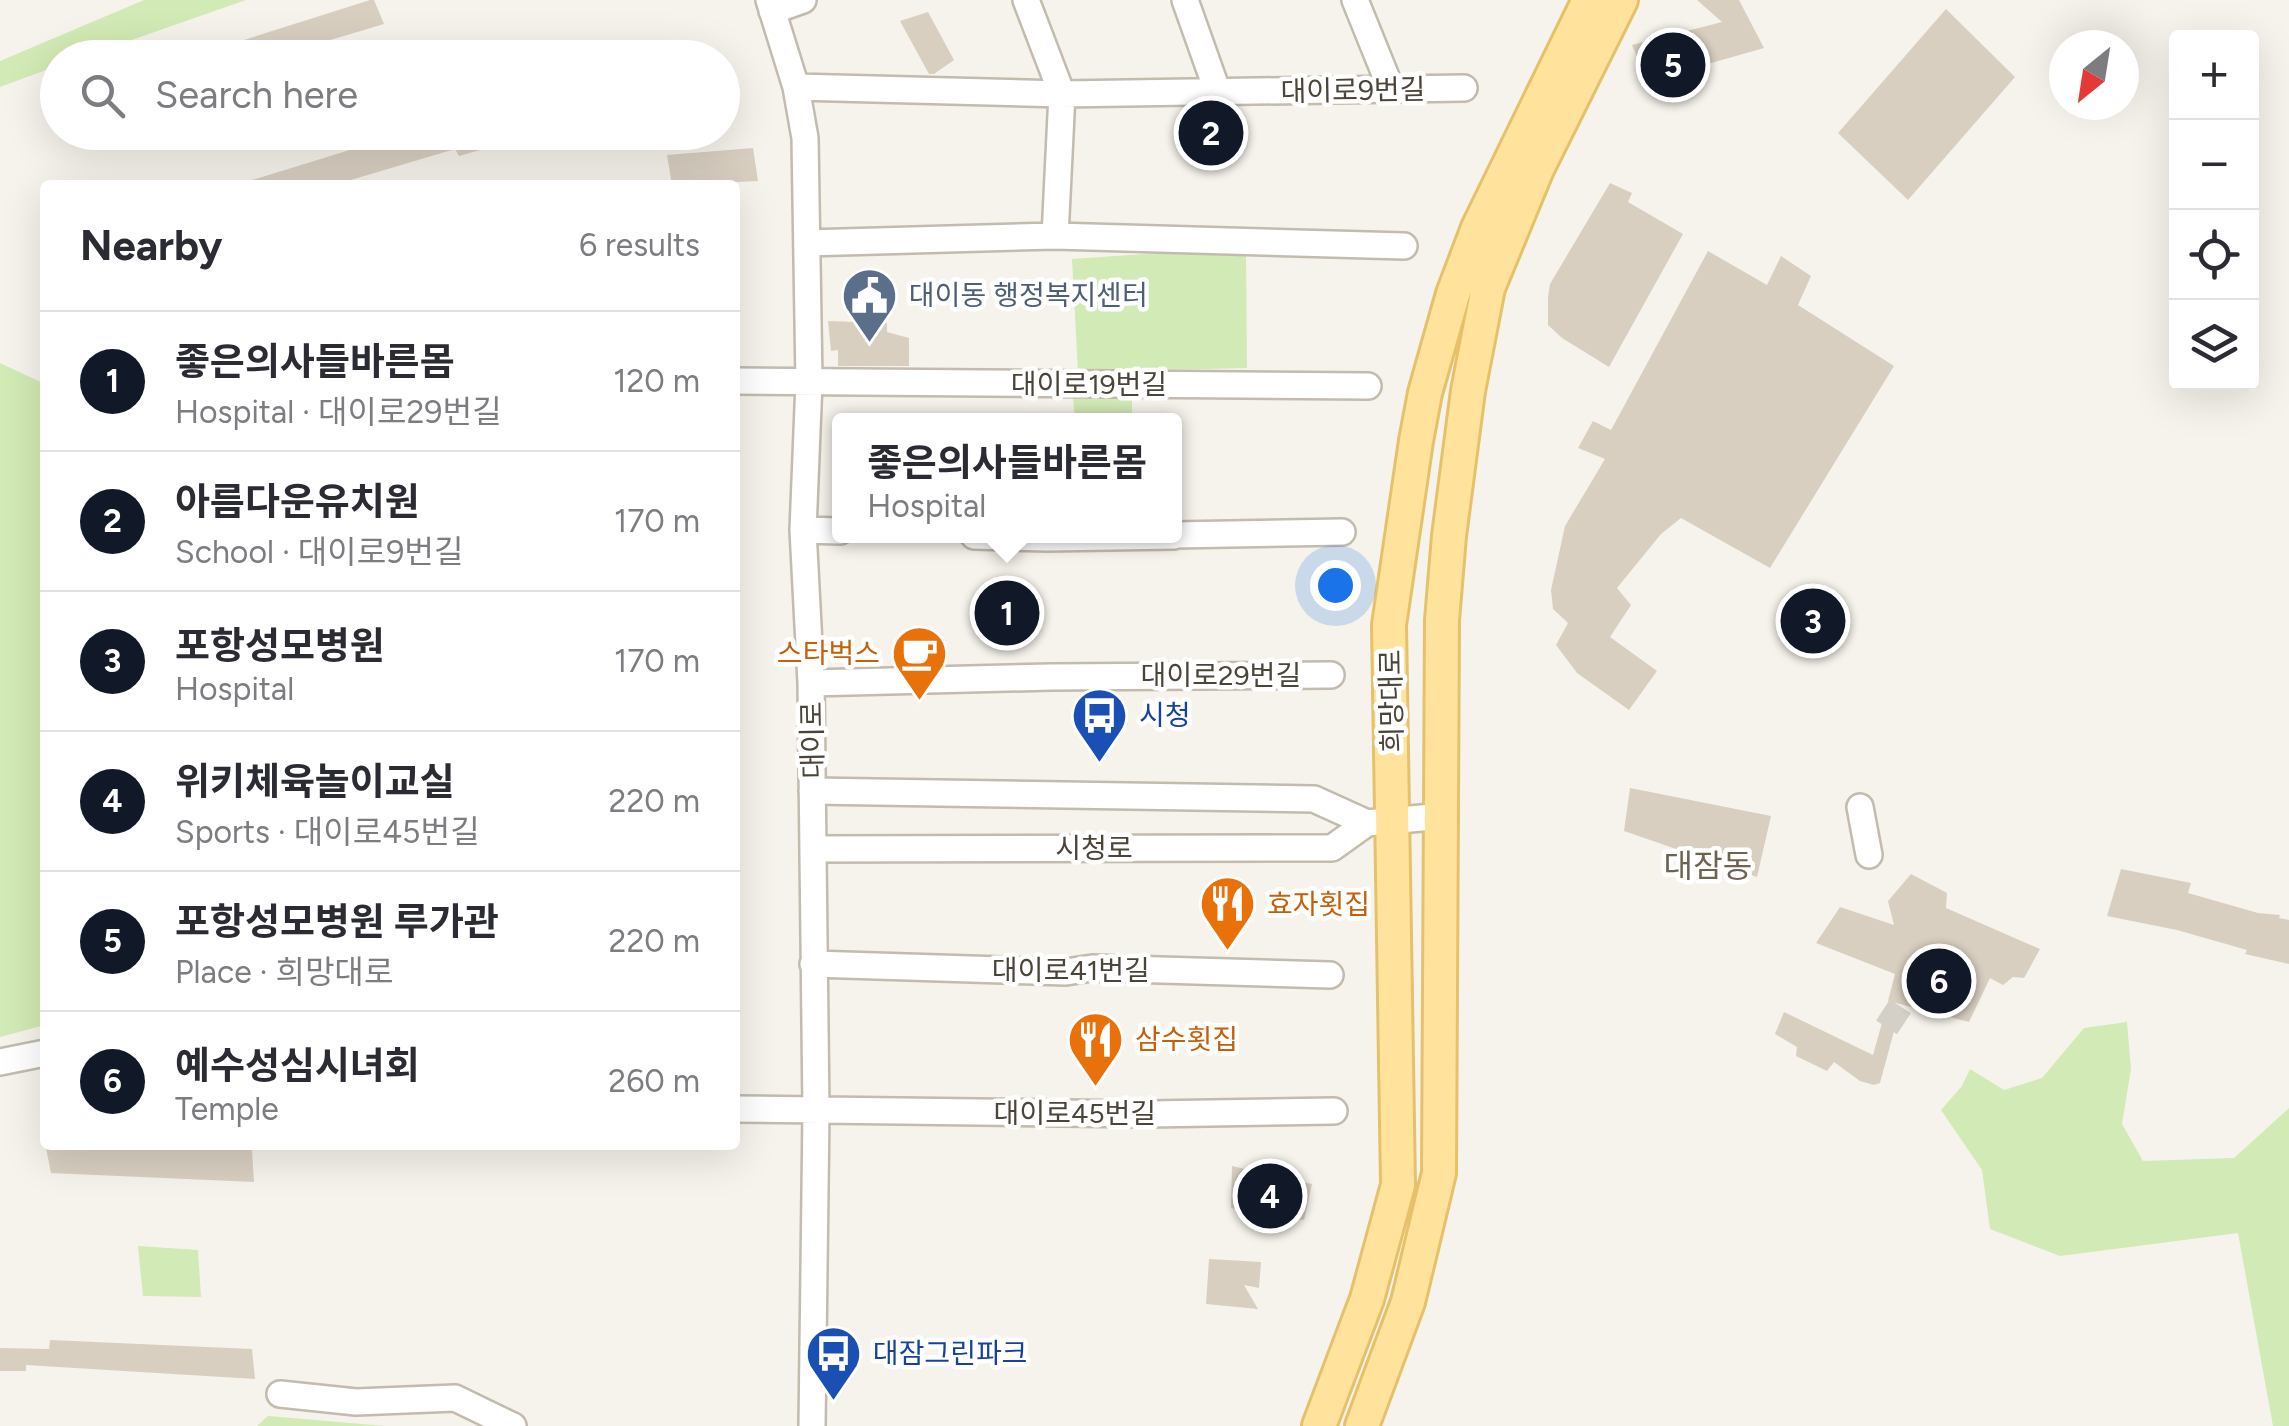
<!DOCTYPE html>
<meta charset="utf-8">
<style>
body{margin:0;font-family:Figtree,"Noto Sans KR",sans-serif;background:#f7f7f7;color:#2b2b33}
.controls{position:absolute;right:30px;top:30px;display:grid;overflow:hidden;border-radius:10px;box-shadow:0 10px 40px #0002}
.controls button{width:90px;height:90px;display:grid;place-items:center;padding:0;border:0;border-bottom:2px solid #e1e1e2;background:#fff;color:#2b2b33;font:50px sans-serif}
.compass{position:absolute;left:2049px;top:30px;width:90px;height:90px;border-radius:50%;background:#fff;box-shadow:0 10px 40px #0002;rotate:210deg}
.you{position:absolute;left:1335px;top:585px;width:35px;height:35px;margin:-25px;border:8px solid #fff;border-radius:50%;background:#1a73e8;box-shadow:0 0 0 15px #1a73e833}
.badge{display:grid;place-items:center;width:65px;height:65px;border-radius:50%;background:#111827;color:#fff;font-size:32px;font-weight:700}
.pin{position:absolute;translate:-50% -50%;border:5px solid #fff;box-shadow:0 2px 10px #0006}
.popup{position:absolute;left:832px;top:413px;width:350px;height:130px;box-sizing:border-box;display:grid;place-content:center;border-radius:10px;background:#fff;filter:drop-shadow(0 2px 8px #0005);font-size:32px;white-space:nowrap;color:#7c7c81}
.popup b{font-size:38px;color:#2b2b33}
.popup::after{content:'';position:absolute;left:50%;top:100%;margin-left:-20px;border:20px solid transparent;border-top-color:#fff}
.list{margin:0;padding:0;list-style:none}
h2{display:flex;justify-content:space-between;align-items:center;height:130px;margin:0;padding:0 40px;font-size:42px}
h2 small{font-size:32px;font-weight:400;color:#7c7c81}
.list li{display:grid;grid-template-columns:65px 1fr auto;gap:30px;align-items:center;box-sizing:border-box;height:140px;padding:0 40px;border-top:2px solid #e1e1e2}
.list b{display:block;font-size:38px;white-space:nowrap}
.list p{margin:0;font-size:32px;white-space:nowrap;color:#7c7c81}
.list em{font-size:32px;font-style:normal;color:#7c7c81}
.icon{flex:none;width:55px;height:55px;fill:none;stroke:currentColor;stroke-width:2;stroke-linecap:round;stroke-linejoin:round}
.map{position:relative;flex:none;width:2289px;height:1426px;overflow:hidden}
.search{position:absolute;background:#fff;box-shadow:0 10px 40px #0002;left:40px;top:40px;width:700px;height:110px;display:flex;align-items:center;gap:25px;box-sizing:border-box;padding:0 35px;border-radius:55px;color:#7c7c81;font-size:38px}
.panel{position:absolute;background:#fff;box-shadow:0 10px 40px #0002;left:40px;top:180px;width:700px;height:970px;border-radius:10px}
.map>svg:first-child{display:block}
</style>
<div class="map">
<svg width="2289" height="1426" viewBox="0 0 2289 1426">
<rect width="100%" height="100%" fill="#f6f3ec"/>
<!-- green -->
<path fill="#d2eab5" d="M 144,0 L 246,0 L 83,57 L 58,58 L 57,66 L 0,87 L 0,61 Z
M 1246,247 L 1247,368 L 1078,372 L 1072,259 Z
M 0,363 L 45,384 L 45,1025 L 0,1037 Z
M 1073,397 L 1132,398 L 1132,420 L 1075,420 Z
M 2127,1022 L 2131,1069 L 2122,1124 L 2143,1161 L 2234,1158 L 2289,1108 L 2289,1426 L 2273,1426 L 2238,1233 L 2060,1256 L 1990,1229 L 1982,1170 L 1941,1110 L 1962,1086 L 1970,1069 L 2004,1090 L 2042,1078 L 2084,1028 Z
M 138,1246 L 198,1250 L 201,1297 L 143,1296 Z
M 268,1416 L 385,1426 L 257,1426 Z"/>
<!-- building -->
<path fill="#d8cfc1" d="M 370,0 L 374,0 L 384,24 L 270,58 L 200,58 L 200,54 Z
M 1697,0 L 1739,0 L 1764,48 L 1648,81 L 1632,45 L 1722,22 Z
M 1946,9 L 2015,77 L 1908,200 L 1838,133 Z
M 928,12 L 954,60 L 934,74 L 929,74 L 900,21 Z
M 408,132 L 426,132 L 431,140 L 453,132 L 525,132 L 526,137 L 459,156 L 455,149 L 334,185 L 250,185 L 249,181 Z
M 753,148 L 758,181 L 672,185 L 667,155 Z
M 1610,183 L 1632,193 L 1628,202 L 1683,234 L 1609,367 L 1562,338 L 1548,325 L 1548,297 L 1550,284 Z
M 1708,251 L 1767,285 L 1781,256 L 1811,276 L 1798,305 L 1894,366 L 1770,568 L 1681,518 L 1661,534 L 1617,588 L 1631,605 L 1610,637 L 1657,671 L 1629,710 L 1577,673 L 1556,645 L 1568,623 L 1553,609 L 1551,590 L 1565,526 L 1605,459 L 1578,448 L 1593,421 L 1611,430 Z
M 828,321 L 887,323 L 887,332 L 909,338 L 909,366 L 838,366 L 838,350 L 831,351 Z
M 1630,788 L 1771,816 L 1757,877 L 1624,831 Z
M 2121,869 L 2191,883 L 2188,893 L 2258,913 L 2280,915 L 2279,918 L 2289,920 L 2289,964 L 2245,954 L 2247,950 L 2177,930 L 2107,916 Z
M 1911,874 L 1947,893 L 1946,908 L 2040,949 L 2024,978 L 2013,977 L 2003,985 L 1990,978 L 1969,1022 L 1888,1001 L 1895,974 L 1816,943 L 1840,907 L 1894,925 L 1888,901 Z
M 1887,1005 L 1900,1009 L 1880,1083 L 1874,1085 L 1860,1081 L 1834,1062 L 1827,1071 L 1796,1056 L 1797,1047 L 1775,1034 L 1784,1012 L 1873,1055 Z
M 46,1148 L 252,1150 L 254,1182 L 51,1173 Z
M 1232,1166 L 1312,1184 L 1304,1220 L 1231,1208 Z
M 1209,1259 L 1261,1262 L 1259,1288 L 1244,1285 L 1258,1309 L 1206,1304 Z
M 50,1340 L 252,1349 L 255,1379 L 26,1365 L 26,1371 L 0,1371 L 0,1348 L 49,1349 Z"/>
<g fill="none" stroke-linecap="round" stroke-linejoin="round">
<!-- minor-tunnel -->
<path stroke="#d4d0c8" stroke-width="25" stroke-dasharray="25 12" stroke-linecap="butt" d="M 1883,1010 L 1912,1029"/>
<defs>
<path id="minor" d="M 769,0 L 796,87 L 805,138 L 809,382 L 803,530 L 811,683 L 816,1111 L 812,1426
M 1026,0 L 1062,94 L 1055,236
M 1185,0 L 1218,93
M 1355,0 L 1391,89
M 772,11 L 803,0
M 796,87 L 1062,94 L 1464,88
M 807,243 L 1055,236 L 1404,246
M 735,381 L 1368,386
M 803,530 L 840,531
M 1174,535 L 1342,532
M 974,536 L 1047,538 L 1174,536
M 811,683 L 1051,677 L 1331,675
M 812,791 L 1314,799 L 1367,823
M 1860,807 L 1869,855
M 813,849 L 1332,848 L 1367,823 L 1443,816
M 813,964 L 1066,972 L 1092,968 L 1330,975
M 0,1062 L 45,1053
M 735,1109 L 1149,1114 L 1334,1111
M 280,1394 L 356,1402 L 455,1398 L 513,1426"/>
<path id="major" d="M 1319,1426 L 1367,1299 L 1398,1185 L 1389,625 L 1416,441 L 1425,393 L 1453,294 L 1478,228 L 1589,0
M 1362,1426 L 1408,1302 L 1439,1173 L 1442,620 L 1449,536 L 1468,391 L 1488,288 L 1537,169 L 1621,0"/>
</defs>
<!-- minor casing -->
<use href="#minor" stroke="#c2bbae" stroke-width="30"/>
<!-- major casing -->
<use href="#major" stroke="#e6c16a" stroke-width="38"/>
<!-- minor -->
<use href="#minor" stroke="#fff" stroke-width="25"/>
<!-- major -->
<use href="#major" stroke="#ffe39c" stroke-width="32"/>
</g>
<!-- icons -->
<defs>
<symbol id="civic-pin" viewBox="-11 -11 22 30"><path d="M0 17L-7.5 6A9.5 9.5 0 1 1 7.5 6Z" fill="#5c6f8a" stroke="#fff"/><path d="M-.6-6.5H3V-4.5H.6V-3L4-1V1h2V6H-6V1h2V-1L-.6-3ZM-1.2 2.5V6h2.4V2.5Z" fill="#fff"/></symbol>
<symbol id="cafe-pin" viewBox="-11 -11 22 30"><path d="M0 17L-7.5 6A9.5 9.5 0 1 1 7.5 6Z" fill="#e8710a" stroke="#fff"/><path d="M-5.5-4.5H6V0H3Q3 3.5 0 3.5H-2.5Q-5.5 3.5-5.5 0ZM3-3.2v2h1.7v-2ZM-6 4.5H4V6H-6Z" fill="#fff"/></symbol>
<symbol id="bus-pin" viewBox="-11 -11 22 30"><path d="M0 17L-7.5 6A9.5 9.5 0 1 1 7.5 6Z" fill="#1a4fb4" stroke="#fff"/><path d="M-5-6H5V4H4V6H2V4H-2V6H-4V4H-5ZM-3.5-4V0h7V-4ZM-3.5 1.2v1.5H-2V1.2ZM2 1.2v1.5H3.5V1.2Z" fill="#fff"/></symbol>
<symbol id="restaurant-pin" viewBox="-11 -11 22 30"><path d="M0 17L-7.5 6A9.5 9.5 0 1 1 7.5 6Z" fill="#e8710a" stroke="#fff"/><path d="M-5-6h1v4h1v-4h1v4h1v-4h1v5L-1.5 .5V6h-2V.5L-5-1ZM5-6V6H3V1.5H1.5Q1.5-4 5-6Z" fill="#fff"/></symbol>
</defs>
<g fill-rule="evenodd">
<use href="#civic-pin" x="838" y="264" width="63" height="86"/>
<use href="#cafe-pin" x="888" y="622" width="63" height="86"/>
<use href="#bus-pin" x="1068" y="684" width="63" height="86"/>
<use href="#restaurant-pin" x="1196" y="872" width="63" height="86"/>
<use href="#restaurant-pin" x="1064" y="1008" width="63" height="86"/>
<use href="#bus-pin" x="802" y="1322" width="63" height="86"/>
</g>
<g text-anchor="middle" stroke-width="9" stroke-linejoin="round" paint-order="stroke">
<!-- street labels -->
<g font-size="28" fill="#4b4439" stroke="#fff">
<text transform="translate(1353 90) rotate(-1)" y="10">대이로9번길</text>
<text x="1089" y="394">대이로19번길</text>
<text x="1221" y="685">대이로29번길</text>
<text transform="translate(1391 701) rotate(-91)" y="10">희망대로</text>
<text transform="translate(812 740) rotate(-91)" y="10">대이로</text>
<text x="1094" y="858">시청로</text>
<text x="1071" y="980">대이로41번길</text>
<text x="1075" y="1123">대이로45번길</text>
</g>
<!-- service labels -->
<g font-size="28" fill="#4e5e75" stroke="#fff" text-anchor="start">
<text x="909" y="305">대이동 행정복지센터</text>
</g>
<!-- food labels -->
<g font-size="28" fill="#c56008" stroke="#fff" text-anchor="start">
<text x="880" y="663" text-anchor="end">스타벅스</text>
<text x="1267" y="914">효자횟집</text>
<text x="1135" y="1049">삼수횟집</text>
</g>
<!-- transit labels -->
<g font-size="28" fill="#164399" stroke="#fff" text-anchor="start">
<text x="1139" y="725">시청</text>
<text x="873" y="1363">대잠그린파크</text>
</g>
<!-- quarter labels -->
<g font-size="32" fill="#6e6250" stroke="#fff">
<text x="1708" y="877">대잠동</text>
</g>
</g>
</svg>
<div class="controls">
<button>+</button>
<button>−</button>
<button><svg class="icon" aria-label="locate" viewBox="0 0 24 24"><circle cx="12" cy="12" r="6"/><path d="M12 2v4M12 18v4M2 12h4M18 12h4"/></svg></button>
<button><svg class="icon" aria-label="layers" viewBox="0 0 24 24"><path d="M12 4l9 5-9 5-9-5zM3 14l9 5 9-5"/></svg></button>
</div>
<svg class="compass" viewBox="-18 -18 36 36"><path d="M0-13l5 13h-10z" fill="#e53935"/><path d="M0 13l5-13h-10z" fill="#7c7c81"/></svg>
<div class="you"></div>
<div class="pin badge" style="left:1007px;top:613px">1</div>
<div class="popup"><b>좋은의사들바른몸</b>Hospital</div>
<div class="pin badge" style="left:1211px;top:133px">2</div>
<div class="pin badge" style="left:1813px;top:621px">3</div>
<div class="pin badge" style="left:1270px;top:1196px">4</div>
<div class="pin badge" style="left:1673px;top:65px">5</div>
<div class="pin badge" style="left:1939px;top:981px">6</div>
<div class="search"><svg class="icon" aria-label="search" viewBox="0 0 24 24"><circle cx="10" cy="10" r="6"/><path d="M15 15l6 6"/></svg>Search here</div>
<section class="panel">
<h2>Nearby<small>6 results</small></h2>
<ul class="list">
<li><span class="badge">1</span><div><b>좋은의사들바른몸</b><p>Hospital · 대이로29번길</p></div><em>120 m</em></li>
<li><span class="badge">2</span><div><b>아름다운유치원</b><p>School · 대이로9번길</p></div><em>170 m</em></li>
<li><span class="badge">3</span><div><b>포항성모병원</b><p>Hospital</p></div><em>170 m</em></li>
<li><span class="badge">4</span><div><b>위키체육놀이교실</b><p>Sports · 대이로45번길</p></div><em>220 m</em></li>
<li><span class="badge">5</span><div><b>포항성모병원 루가관</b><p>Place · 희망대로</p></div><em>220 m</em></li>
<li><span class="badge">6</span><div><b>예수성심시녀회</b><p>Temple</p></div><em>260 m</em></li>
</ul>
</section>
</div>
